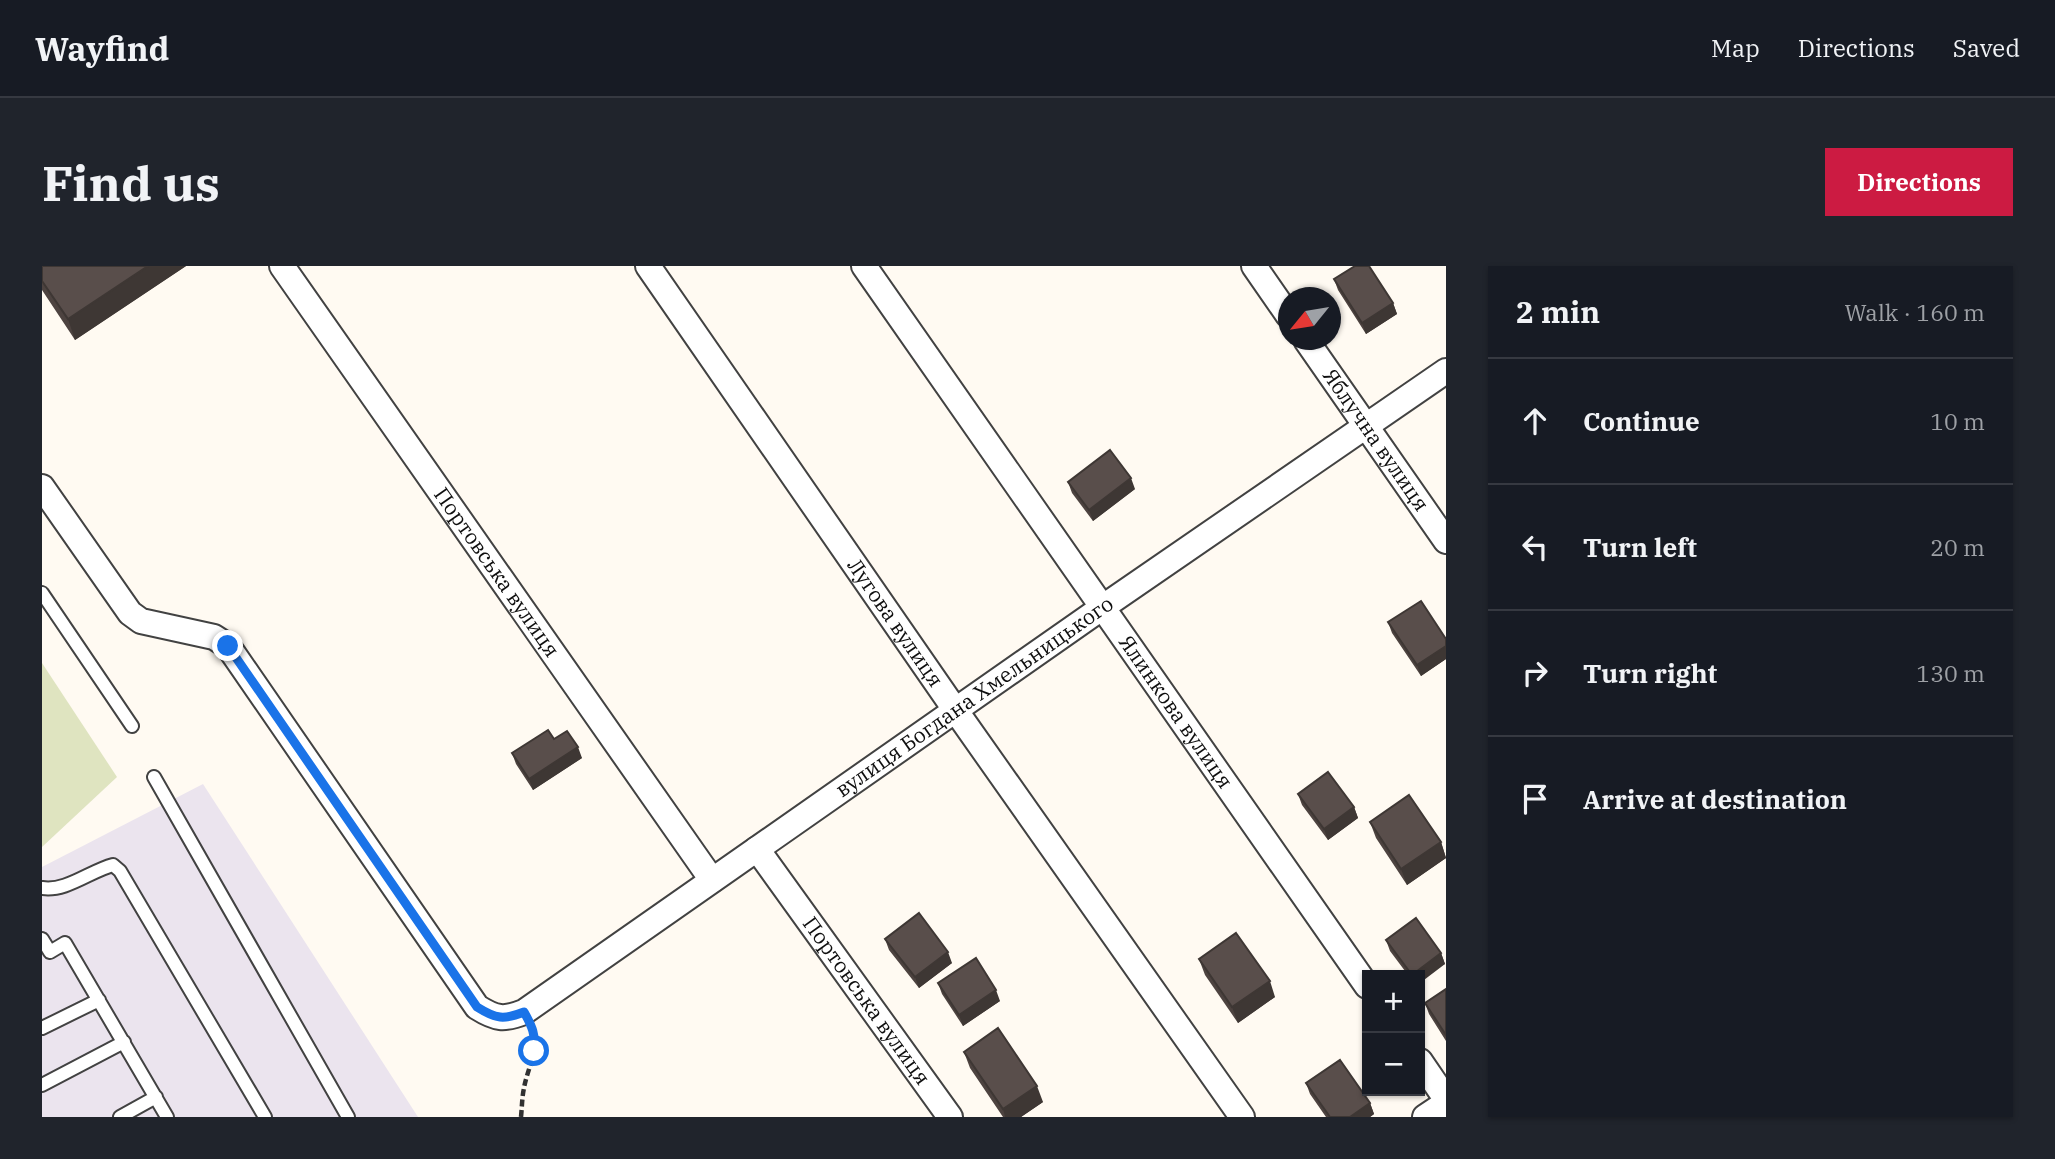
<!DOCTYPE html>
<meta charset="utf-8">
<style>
body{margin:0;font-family:"IBM Plex Serif",serif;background:#20242c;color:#f1f3f6}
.controls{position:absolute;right:21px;bottom:21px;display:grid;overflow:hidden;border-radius:0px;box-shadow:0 2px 5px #0004}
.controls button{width:63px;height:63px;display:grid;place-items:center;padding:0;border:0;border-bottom:2px solid #363941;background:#171b24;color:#f1f3f6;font:35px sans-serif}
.compass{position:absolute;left:1236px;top:21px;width:63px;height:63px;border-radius:50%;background:#171b24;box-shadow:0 2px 5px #0004;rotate:240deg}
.stop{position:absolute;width:21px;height:21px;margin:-16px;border:5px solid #1a73e8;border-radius:50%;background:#fff}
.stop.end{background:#1a73e8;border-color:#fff;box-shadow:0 2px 7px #0008}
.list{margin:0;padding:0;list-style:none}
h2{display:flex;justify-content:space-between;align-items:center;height:91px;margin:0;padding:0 28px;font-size:30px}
h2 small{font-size:23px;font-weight:400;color:#9ea1a6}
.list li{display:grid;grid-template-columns:46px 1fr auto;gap:21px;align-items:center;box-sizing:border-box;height:126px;padding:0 28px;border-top:2px solid #363941}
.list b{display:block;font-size:26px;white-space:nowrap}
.list em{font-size:23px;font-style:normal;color:#9ea1a6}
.icon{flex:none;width:38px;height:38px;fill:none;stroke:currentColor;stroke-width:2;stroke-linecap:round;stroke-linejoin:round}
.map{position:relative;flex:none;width:1404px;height:851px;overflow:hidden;border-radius:0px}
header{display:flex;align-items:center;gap:42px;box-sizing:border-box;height:98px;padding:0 35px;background:#171b24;border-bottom:2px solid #363941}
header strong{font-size:33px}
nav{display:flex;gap:38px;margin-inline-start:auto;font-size:24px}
.intro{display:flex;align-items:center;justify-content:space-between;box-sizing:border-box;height:168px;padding:0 42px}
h1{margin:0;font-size:49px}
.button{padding:18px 32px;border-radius:0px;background:#cc1b42;color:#fff;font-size:24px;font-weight:700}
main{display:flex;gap:42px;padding:0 42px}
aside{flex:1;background:#171b24;border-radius:0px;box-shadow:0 2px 5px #0004}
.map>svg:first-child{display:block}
</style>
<header>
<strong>Wayfind</strong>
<nav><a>Map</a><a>Directions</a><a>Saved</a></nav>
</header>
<div class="intro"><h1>Find us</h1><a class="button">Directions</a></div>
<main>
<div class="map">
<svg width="1404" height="851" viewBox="0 0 1404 851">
<rect width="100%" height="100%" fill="#fffaf2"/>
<!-- industrial -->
<path fill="#ebe4ee" d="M 161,518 L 376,851 L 0,851 L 0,601 Z"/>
<!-- cemetery -->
<path fill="#dfe4c0" d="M 0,397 L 75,511 L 0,581 Z"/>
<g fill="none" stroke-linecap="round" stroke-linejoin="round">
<defs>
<path id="service" d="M 0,327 L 90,460
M 112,511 L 306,851
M 0,622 C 24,626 48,605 71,599 L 78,605 L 223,851
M 0,673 L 8,686 L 23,677 L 125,851
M 0,762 L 57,734
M 0,819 L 82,776
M 78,851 L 114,831"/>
<g id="minor">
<path id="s1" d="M 240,0 L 670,614"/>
<path id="s2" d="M 606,0 L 914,445 L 1200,851"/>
<path id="s3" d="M 822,0 L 1325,720"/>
<path d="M 1212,0 L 1246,49"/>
<path id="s4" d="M 1264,74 L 1404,275"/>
<path id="s5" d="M 0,221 L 88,347 L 99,355 L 172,371 L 186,380 L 435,741 C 454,753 462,754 482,746 L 1061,341 L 1404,105"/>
<path id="s6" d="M 715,583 L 908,851"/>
<path d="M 1378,795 L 1404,833"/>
<path d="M 1383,851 L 1404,837"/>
</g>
</defs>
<!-- service casing -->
<use href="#service" stroke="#424242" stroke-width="16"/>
<!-- minor casing -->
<use href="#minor" stroke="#424242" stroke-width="28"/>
<!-- path -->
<path stroke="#313131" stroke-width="4.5" stroke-dasharray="7 3.5" stroke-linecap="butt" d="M 479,851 C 480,841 480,831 482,822 C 485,804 497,783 492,765"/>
<!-- service -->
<use href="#service" stroke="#fff" stroke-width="12"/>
<!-- minor -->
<use href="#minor" stroke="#fff" stroke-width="24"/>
</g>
<!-- wall -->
<path fill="#4d4340" d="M 0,0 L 144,0 L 33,74 L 0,24 Z
M 1292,13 L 1351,37 L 1355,48 L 1324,68 L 1296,24 Z
M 1026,216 L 1093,223 L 1051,255 L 1030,227 Z
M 1346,356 L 1404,373 L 1404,393 L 1379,410 L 1350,367 Z
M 512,473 L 540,492 L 491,524 L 474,498 L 470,487 Z
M 1256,528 L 1312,541 L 1316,552 L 1286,574 L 1260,539 Z
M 1328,556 L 1399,576 L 1404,592 L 1365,619 L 1334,572 Z
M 843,673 L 910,697 L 877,722 L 847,684 Z
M 1344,674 L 1399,687 L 1403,698 L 1378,709 L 1366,709 L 1348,685 Z
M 1157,693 L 1233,731 L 1196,757 L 1163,709 Z
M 896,717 L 958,735 L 921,760 L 900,728 Z
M 1404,723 L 1404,775 L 1387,748 L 1383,737 Z
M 922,786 L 1001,836 L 979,851 L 961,851 L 928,802 Z
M 1264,817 L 1328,837 L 1332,848 L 1328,851 L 1284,851 L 1268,828 Z"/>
<!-- shaded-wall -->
<path fill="#3e3734" d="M 106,0 L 144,0 L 33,74 L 26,53 Z
M 1351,37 L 1355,48 L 1324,68 L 1320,57 Z
M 1089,212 L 1093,223 L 1051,255 L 1047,244 Z
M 1404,380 L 1404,393 L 1379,410 L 1375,399 Z
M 536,481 L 540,492 L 491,524 L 487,513 Z
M 1312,541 L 1316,552 L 1286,574 L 1282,563 Z
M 1399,576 L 1404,592 L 1365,619 L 1359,603 Z
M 906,686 L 910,697 L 877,722 L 873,711 Z
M 1399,687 L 1403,698 L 1378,717 L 1378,709 L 1370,709 Z
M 1228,715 L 1233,731 L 1196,757 L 1190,741 Z
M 954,724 L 958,735 L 921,760 L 917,749 Z
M 995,820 L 1001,836 L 979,851 L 963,851 L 961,843 Z
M 1328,837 L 1332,848 L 1328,851 L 1308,851 Z"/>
<!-- building -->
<path fill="#594e4b" stroke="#3e3734" stroke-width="2" d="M 0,0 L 106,0 L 26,53 L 0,15 Z
M 1313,0 L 1327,0 L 1351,37 L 1320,57 L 1292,13 Z
M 1068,184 L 1089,212 L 1047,244 L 1026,216 Z
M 1379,335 L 1404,373 L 1404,380 L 1375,399 L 1346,356 Z
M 506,464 L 512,473 L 525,465 L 536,481 L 487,513 L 470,487 Z
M 1286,506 L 1312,541 L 1282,563 L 1256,528 Z
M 1367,529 L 1399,576 L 1359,603 L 1328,556 Z
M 877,647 L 906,686 L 873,711 L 843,673 Z
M 1374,652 L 1399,687 L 1370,709 L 1344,674 Z
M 1194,667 L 1228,715 L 1190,741 L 1157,693 Z
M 934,692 L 954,724 L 917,749 L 896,717 Z
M 1404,723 L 1404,769 L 1383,737 Z
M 956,762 L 995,820 L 961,843 L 922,786 Z
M 1298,794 L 1328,837 L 1308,851 L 1288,851 L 1264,817 Z"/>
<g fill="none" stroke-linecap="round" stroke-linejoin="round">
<!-- route -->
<path stroke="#1a73e8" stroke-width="9" d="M 186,380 L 435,741 C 454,753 462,754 482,746 C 490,760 494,769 492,785"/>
</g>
<g text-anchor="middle" stroke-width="7" stroke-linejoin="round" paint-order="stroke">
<!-- street labels -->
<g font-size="21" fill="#0f0f0f" stroke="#fff">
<text dy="7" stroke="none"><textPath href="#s4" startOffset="122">Яблучна вулиця</textPath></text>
<text dy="7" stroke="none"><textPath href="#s1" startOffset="374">Портовська вулиця</textPath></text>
<text dy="7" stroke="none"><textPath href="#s2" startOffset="434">Лугова вулиця</textPath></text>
<text dy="7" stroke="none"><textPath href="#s5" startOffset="1297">вулиця Богдана Хмельницького</textPath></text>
<text dy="7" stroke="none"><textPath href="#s3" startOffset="544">Ялинкова вулиця</textPath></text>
<text dy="7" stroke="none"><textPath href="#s6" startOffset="187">Портовська вулиця</textPath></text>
</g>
</g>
</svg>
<div class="controls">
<button>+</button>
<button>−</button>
</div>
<svg class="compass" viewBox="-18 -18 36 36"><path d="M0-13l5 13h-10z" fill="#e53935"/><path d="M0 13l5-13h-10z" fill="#9ea1a6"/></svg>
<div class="stop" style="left:492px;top:785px"></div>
<div class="stop end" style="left:186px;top:380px"></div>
</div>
<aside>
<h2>2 min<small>Walk · 160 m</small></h2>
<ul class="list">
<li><svg class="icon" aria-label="ahead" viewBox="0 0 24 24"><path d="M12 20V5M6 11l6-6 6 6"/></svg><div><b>Continue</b></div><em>10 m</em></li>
<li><svg class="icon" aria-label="left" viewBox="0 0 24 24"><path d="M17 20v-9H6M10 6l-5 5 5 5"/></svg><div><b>Turn left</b></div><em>20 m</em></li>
<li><svg class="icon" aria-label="right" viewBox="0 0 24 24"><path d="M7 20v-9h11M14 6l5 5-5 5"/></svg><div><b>Turn right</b></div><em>130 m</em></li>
<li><svg class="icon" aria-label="arrive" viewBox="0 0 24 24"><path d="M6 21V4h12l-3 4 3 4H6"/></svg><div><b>Arrive at destination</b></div></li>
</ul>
</aside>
</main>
